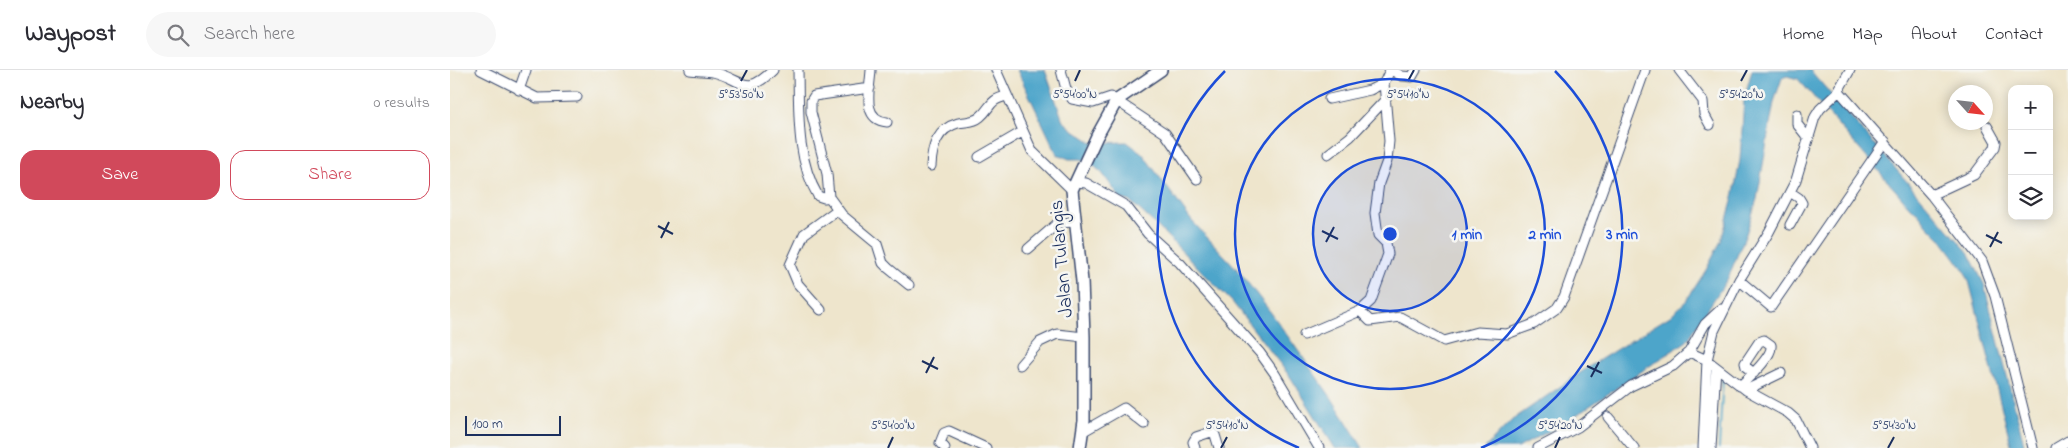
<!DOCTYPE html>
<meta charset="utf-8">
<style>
body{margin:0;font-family:"Indie Flower",sans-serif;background:#f7f7f7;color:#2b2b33}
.controls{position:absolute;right:15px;top:15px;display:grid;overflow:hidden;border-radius:10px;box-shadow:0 2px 12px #0003}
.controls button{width:45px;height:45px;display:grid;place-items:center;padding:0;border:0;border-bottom:1px solid #e1e1e2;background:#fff;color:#2b2b33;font:25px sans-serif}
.compass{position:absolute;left:1498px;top:15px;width:45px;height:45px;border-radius:50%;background:#fff;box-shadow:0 2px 12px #0003;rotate:117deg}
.scale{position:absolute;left:15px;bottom:12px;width:96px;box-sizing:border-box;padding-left:5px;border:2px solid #1b2f5e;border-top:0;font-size:14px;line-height:18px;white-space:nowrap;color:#1b2f5e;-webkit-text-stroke:4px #f6f6f2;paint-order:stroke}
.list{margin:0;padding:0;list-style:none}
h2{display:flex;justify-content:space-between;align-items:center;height:65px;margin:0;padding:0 20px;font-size:21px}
h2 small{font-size:16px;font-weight:400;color:#7c7c81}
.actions{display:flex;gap:10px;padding:15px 20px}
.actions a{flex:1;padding:11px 0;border:1px solid #d1495b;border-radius:15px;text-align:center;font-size:18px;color:#d1495b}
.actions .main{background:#d1495b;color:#fff}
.icon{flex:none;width:28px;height:28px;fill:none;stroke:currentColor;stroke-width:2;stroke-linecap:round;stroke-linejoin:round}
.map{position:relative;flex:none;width:1618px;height:378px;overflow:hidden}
header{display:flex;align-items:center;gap:30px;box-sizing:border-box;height:70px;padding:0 25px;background:#fff;border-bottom:1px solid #e1e1e2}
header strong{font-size:24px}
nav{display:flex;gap:28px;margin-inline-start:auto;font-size:18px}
.search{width:350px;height:45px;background:#f7f7f7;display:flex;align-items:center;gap:12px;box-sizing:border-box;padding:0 18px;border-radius:28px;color:#7c7c81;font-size:19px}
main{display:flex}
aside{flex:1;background:#fff}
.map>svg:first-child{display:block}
</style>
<header>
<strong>Waypost</strong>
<div class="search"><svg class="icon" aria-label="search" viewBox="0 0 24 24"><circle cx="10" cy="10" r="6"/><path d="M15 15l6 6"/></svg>Search here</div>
<nav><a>Home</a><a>Map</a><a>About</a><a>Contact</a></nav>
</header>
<main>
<aside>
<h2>Nearby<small>0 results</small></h2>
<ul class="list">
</ul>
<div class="actions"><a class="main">Save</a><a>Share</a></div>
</aside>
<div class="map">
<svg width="1618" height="378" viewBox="0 0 1618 378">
<rect width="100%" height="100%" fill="#f6f6f2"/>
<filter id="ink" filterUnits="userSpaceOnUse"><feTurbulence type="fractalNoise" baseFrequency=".02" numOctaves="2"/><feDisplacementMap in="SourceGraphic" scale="10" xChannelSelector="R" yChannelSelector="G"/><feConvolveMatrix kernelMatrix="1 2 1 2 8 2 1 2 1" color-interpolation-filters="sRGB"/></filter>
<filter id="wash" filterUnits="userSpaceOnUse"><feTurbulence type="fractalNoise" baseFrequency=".0096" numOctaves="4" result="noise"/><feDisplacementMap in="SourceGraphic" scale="20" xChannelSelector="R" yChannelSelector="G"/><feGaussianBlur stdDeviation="1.12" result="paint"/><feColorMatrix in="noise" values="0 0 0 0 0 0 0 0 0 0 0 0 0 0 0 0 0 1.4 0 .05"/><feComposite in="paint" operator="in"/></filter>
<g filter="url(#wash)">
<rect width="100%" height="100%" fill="#eee5cc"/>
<!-- water -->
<path fill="#4da5ca" stroke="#346a94" d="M 567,0 L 595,0 L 613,51 L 626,62 L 643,73 L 677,72 L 692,83 L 741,150 L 787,199 L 822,244 L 881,327 L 913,378 L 885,378 L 841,308 L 783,233 L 705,154 L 680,131 L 671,129 L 652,103 L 644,96 L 631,89 L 619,89 L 607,84 Z
M 1302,0 L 1360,0 L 1518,182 L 1534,214 L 1575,378 L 1562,378 L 1519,211 L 1514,200 L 1491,169 L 1478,156 L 1468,143 L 1460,137 L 1348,9 L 1337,6 L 1332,8 L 1324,32 L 1307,129 L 1296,164 L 1278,208 L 1237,271 L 1116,352 L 1068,378 L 1035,378 L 1062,350 L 1143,294 L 1220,246 L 1236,231 L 1256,200 L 1271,171 L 1283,128 L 1290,90 L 1294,29 Z"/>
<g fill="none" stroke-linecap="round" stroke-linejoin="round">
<!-- stream -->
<path stroke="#4da5ca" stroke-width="2" d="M 1269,378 L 1273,306"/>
</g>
</g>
<g filter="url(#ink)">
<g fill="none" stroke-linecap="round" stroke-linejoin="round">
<defs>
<path id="minor" d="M 31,0 L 87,28 L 127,27
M 240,0 C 247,1 256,1 263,2 C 293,9 295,28 323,0
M 348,0 C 349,42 346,89 368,126 L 374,128 L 379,127
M 421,0 C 420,19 411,50 437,52
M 546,0 L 582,81 L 622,120
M 611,0 L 616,19 L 622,29 L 643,33 L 661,27 L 715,63 L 747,109
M 941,0 L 952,6 L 962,7 L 966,0
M 1229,0 L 1253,31 L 1254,44 L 1260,55
M 420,18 L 364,26 L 361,31 L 361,42 L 377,104 L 379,127 L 392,145 L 427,174 L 433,193 L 438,198 L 459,215
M 69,20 L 76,0
M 1389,21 L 1481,125 L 1532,191 L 1545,226 L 1583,378
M 879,29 L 920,20 L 934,13
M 1347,44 L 1347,54 L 1358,68
M 878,84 L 900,67 L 936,29
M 529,87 L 572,62
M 481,96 C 482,77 487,59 508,53 C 516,51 523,53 530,47 C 542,37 538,30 557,26
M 626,112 L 636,113 L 676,136 L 698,164 L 730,193 L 810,283 L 825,304 L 869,378
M 1340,122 L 1349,128 L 1352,133 L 1340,155
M 1481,125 L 1524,105 L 1545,77 L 1546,72 L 1537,56
M 578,179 L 608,153 L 625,152
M 1289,210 L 1321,237 L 1435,71
M 371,240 L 348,214 L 340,195 L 354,164 L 387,140
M 910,241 L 920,251 L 950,247 L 994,271 L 1027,262 L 1057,264 L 1084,254 L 1107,238 L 1114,227 L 1195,0
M 854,265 L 910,241 L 921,231 L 938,184 L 936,173 L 928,165 L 925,143 L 929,113 L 937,91 L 939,71 L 934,13 L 940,0
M 1239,282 L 1257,290 L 1296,320 L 1338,343 L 1346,350 L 1360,378
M 570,295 L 590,272 L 607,264 L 634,267
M 1290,316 C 1298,308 1323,287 1321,275 L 1314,270 L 1309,272 L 1295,293 L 1296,297 L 1304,303
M 1296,320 L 1331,303
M 1158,347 L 1184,378
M 632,362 L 674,338 L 694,354
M 495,378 L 490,373 L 494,363 L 499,361 L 536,378
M 745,378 L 743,372 L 746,367 L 761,362 L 765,365 L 769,378
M 1088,378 L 1128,357 L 1181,316 L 1223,296 L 1239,282 L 1255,254 L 1271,239
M 1253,378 L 1257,290 L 1264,261 L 1289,210 L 1319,162 L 1346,110 L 1365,47 L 1370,39 L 1387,23 L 1400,0
M 1261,378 L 1266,297
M 1606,378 L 1618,371"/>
<path id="major" d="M 630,378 L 634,350 L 634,267 L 632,211 L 622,120 L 647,66 L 667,30 L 711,0"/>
</defs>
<!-- minor casing -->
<use href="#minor" stroke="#3b4a6e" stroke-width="11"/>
<!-- major casing -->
<use href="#major" stroke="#3b4a6e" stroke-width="14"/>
<!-- minor -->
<use href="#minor" stroke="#fff" stroke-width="9"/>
<!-- major -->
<use href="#major" stroke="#fff" stroke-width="11"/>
</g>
</g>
<!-- ticks -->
<path fill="none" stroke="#1b2f5e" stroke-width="2" d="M 291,11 L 297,0M 625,11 L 630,0M 958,11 L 964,0M 1291,11 L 1297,0M 208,156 L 223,164M 872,161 L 888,169M 1536,165 L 1552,173M 211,168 L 219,152M 876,172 L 884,157M 1540,177 L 1548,162M 472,291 L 488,299M 1137,296 L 1152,303M 476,303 L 484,287M 1141,307 L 1149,292M 438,378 L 443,367M 771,378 L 777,367M 1105,378 L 1110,367M 1438,378 L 1444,367"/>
<!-- distance rings -->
<circle cx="940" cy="164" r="77" fill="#1d4ed8" fill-opacity=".12"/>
<g fill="none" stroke="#1d4ed8" stroke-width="2.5">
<circle cx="940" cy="164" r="77"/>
<circle cx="940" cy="164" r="155"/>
<path d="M849 378A232 232 0 0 1 775 1M1105 1A232 232 0 0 1 1031 378"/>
</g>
<g text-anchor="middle" stroke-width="5" stroke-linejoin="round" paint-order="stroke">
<!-- street labels -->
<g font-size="20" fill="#1b2f5e" stroke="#f6f6f2">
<text transform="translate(610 189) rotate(-95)" y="7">Jalan Tulangis</text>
</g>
</g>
<g font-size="12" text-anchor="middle" fill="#1b2f5e" stroke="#f6f6f2" stroke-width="5" stroke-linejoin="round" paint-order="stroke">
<text x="291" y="28">5°53'50"N</text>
<text x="625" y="28">5°54'00"N</text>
<text x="958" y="28">5°54'10"N</text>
<text x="1291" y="28">5°54'20"N</text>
<text x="443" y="359">5°54'00"N</text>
<text x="777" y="359">5°54'10"N</text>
<text x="1110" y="359">5°54'20"N</text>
<text x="1444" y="359">5°54'30"N</text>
</g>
<circle cx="940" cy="164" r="8" fill="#1d4ed8" stroke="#f6f6f2" stroke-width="2.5"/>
<g font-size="15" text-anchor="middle" font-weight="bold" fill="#1d4ed8" stroke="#f6f6f2" stroke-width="5" stroke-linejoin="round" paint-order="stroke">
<text x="1017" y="169">1 min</text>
<text x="1095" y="169">2 min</text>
<text x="1172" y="169">3 min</text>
</g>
</svg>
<div class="controls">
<button>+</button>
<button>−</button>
<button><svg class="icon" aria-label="layers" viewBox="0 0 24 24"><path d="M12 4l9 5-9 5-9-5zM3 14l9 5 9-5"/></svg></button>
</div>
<svg class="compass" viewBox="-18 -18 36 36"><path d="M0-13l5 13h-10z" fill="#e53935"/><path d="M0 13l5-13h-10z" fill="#7c7c81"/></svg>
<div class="scale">100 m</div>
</div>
</main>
